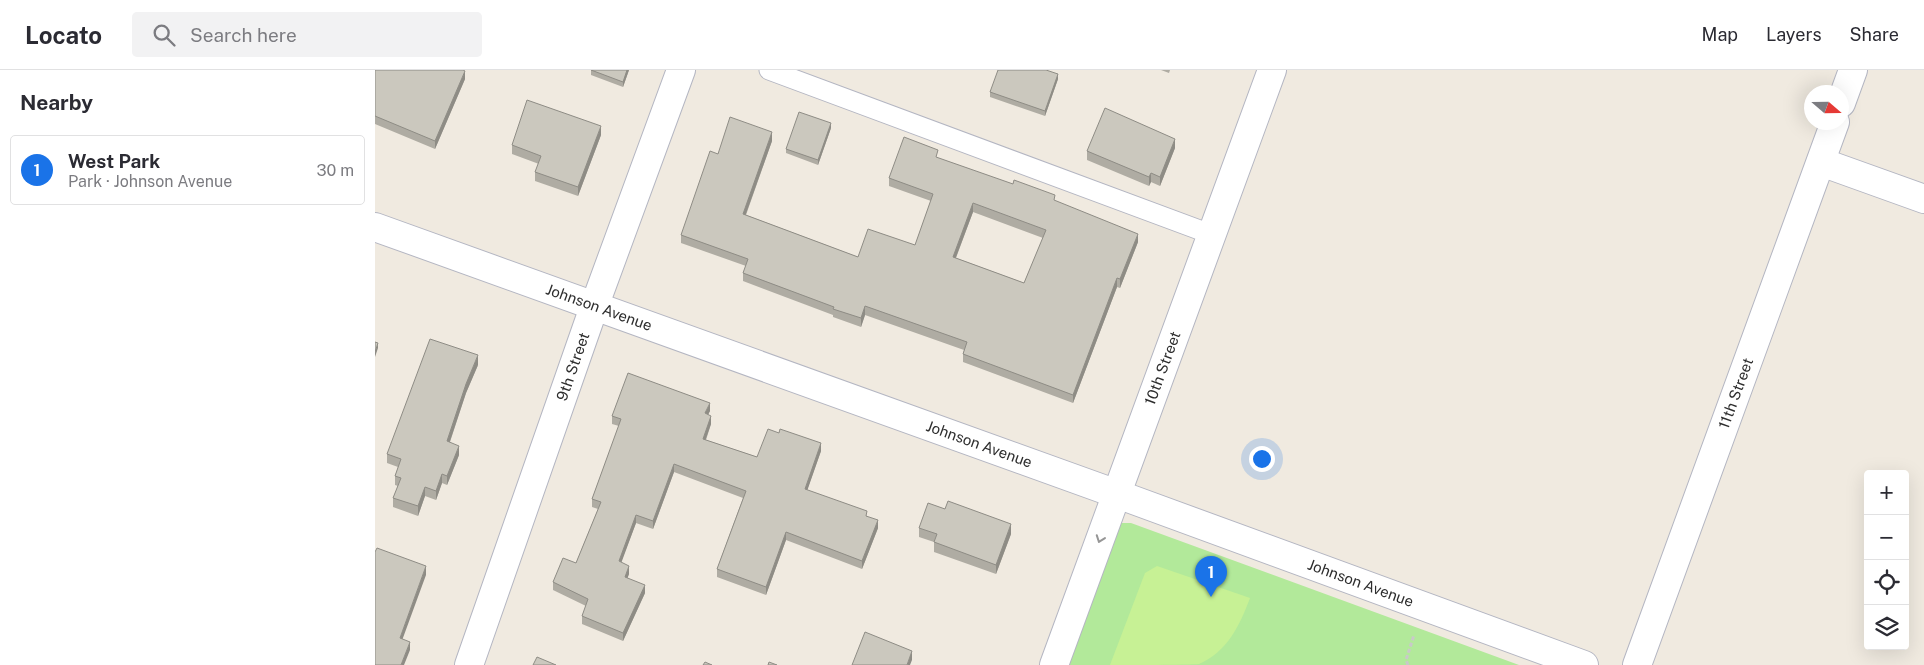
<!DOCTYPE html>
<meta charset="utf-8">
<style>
body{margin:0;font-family:"Public Sans",sans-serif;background:#f2f2f3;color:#2b2b33}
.controls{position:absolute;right:15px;bottom:15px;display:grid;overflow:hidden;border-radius:5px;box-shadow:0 5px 20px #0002}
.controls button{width:45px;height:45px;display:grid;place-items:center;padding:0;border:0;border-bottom:1px solid #e1e1e2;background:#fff;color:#2b2b33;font:25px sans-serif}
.compass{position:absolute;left:1429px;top:15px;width:45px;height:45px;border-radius:50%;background:#fff;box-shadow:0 5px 20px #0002;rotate:110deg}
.you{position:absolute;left:886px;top:388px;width:18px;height:18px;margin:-12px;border:4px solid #fff;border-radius:50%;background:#1a73e8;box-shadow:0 0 0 8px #1a73e833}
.badge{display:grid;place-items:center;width:32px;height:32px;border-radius:50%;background:#1a73e8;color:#fff;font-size:16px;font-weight:700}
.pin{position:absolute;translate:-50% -41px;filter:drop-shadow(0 1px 2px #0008)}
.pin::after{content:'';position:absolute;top:26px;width:18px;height:15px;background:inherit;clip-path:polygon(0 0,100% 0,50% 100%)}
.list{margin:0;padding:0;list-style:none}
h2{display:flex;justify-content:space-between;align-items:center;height:65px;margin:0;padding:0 20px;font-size:21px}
h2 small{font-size:16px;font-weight:400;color:#7c7c81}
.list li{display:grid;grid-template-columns:32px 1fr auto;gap:15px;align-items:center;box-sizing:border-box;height:70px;margin:0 10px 10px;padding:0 10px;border:1px solid #e1e1e2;border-radius:5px}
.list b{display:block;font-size:19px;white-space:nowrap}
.list p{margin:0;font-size:16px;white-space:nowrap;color:#7c7c81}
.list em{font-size:16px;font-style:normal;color:#7c7c81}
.icon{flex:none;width:28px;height:28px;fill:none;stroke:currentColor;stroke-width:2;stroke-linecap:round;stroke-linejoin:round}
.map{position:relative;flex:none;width:1549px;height:595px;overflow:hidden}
header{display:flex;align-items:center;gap:30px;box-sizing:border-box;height:70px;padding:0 25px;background:#fff;border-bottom:1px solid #e1e1e2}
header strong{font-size:24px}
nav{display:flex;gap:28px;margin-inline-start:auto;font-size:18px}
.search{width:350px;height:45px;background:#f2f2f3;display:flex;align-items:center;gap:12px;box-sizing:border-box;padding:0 18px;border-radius:5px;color:#7c7c81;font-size:19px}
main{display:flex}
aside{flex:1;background:#fff}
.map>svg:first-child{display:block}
</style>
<header>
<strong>Locato</strong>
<div class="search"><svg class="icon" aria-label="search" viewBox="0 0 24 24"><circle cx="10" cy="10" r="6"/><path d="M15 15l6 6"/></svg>Search here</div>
<nav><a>Map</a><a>Layers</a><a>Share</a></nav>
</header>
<main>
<aside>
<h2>Nearby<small></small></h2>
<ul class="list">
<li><span class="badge">1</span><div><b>West Park</b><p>Park · Johnson Avenue</p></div><em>30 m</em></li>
</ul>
</aside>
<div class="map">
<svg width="1549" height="595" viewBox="0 0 1549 595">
<rect width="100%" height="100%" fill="#f0eae0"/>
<!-- green -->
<path fill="#b2e99a" d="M 745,453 L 756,453 L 1144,595 L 688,595 Z"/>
<!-- pitch -->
<path fill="#c7f195" d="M 782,496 L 875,528 C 865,555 852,582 824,594 C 814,595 750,595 735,595 L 770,503 Z"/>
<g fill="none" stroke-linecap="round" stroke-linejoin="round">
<defs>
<path id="lane" d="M 394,0 L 838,165"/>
<g id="street">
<path d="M 1466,33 L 1478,0"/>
<path d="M 1446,92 L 1549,129"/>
<path id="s1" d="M 0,157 L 742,424 L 1209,595"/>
<path id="s2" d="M 94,595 L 219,237 L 306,0"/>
<path id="s3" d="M 679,595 L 897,0"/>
<path id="s4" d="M 1262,595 L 1460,52"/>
</g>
</defs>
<!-- lane casing -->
<use href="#lane" stroke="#b4b6c2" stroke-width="21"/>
<!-- street casing -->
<use href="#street" stroke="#b4b6c2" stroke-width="30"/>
<!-- path -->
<path stroke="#c9c9c9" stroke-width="3" stroke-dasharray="4 2.5" stroke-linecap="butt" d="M 1033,595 L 1031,590 L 1039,565"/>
<!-- lane -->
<use href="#lane" stroke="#fff" stroke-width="19"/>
<!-- street -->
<use href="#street" stroke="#fff" stroke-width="28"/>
</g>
<!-- wall -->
<path fill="#afaca3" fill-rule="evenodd" d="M 0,0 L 90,9 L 60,79 L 0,54 Z
M 216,0 L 254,0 L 248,17 L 216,5 Z
M 786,0 L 795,0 L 794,3 Z
M 683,9 L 670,46 L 615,27 L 615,22 Z
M 456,58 L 443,95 L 411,83 L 411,79 Z
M 226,65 L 203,126 L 160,111 L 160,102 L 164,94 L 137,84 L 137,75 Z
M 397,71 L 371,145 L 483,187 L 540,175 L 556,131 L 514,116 L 514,108 L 563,88 L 680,131 L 763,172 L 745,218 L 742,217 L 698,333 L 588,292 L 588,284 L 589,280 L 490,245 L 486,257 L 458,247 L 458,245 L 368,211 L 368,203 L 371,196 L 306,173 L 306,165 L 343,84 ZM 598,142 L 668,168 L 649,213 L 581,188 Z
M 800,78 L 785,116 L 776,112 L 774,116 L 712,90 L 712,81 Z
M 103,295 L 91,323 L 75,372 L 84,385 L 72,415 L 67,413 L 61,430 L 50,426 L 43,446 L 18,437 L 18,428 L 23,416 L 20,415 L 20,406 L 23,397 L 12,393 L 12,384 Z
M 335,341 L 333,344 L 336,354 L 331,370 L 382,387 L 446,381 L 432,420 L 492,446 L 503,458 L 487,499 L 411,470 L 391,525 L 342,507 L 342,499 L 368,428 L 299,402 L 278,459 L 261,453 L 246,492 L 254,504 L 252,508 L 270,523 L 248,571 L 207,554 L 207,546 L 211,536 L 178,520 L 178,512 L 201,493 L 223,439 L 217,437 L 217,429 L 244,356 L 237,354 L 237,346 Z
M 544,458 L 636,464 L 621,504 L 559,482 L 559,472 L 544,467 Z"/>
<!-- shaded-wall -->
<path fill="#8e8c85" d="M 252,0 L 254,0 L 248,17 L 248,12 Z
M 90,1 L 90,9 L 60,79 L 60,71 Z
M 683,4 L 683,9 L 670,46 L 670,41 Z
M 456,53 L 456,58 L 443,95 L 443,90 Z
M 226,56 L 226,65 L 203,126 L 203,117 Z
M 397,62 L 397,71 L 368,152 L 368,144 Z
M 800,69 L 800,78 L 785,116 L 785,107 Z
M 776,103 L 776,112 L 774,116 L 774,107 Z
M 598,133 L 598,142 L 578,195 L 578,187 Z
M 763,164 L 763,172 L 745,218 L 745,209 Z
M 742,208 L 742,217 L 698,333 L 698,325 Z
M 490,236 L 490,245 L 486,257 L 486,248 Z
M 3,273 L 3,278 L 0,287 L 0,282 Z
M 103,285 L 103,295 L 91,323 L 72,380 L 72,371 L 91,314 Z
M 335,333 L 335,341 L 330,351 L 330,343 Z
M 336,346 L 336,354 L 328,377 L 328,369 Z
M 446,373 L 446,381 L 430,427 L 430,419 Z
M 84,376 L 84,385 L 72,415 L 72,406 Z
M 299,394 L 299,402 L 278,459 L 278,451 Z
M 67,404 L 67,413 L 61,430 L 61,421 Z
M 50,417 L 50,426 L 43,446 L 43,436 Z
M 261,445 L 261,453 L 244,499 L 244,491 Z
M 503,450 L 503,458 L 487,499 L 487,491 Z
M 636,454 L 636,464 L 621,504 L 621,495 Z
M 411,462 L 411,470 L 391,525 L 391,517 Z
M 51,496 L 51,505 L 25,576 L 25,568 Z
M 254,496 L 254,504 L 250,515 L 250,507 Z
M 270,515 L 270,523 L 248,571 L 248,563 Z
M 35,572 L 35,580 L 29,595 L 26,595 Z
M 537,581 L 537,590 L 535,595 L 532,595 Z"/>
<!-- building -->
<path fill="#cbc8be" stroke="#8e8c85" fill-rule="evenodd" d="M 0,0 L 88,0 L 90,1 L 60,71 L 0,46 Z
M 216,0 L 252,0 L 248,12 Z
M 623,0 L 671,0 L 683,4 L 670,41 L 615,22 Z
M 152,30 L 226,56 L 203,117 L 160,102 L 166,86 L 137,75 Z
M 730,38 L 800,69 L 785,107 L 776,103 L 774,107 L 712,81 Z
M 424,42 L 456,53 L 443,90 L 411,79 Z
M 355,47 L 397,62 L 368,144 L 483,187 L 493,159 L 540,175 L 558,124 L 514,108 L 529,67 L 563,80 L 561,87 L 638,114 L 639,110 L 680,125 L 679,130 L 763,164 L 745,209 L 742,208 L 698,325 L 588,284 L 592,272 L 490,236 L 486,248 L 458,239 L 459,237 L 368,203 L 373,189 L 306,165 L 335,81 L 343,84 ZM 598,133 L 671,160 L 649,213 L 578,187 Z
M 55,269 L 103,285 L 91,314 L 72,371 L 84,376 L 72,406 L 67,404 L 61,421 L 50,417 L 43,436 L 18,428 L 26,408 L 20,406 L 26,389 L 12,384 Z
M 0,272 L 3,273 L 0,282 Z
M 253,303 L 335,333 L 330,343 L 336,346 L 328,369 L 382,387 L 393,359 L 404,363 L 405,359 L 446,373 L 430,419 L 492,441 L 491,446 L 503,450 L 487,491 L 411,462 L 391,517 L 342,499 L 371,421 L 299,394 L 278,451 L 261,445 L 244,491 L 254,496 L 250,507 L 270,515 L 248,563 L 207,546 L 213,529 L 178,512 L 188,488 L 201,493 L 226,432 L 217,429 L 246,349 L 237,346 Z
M 573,431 L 636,454 L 621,495 L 559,472 L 562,464 L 544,458 L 553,433 L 570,439 Z
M 2,478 L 51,496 L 25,568 L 35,572 L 26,595 L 0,595 L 0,482 Z
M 490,562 L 537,581 L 532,595 L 477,595 Z
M 162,587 L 181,595 L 158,595 Z
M 330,592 L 337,595 L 328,595 Z
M 394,592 L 402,595 L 393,595 Z"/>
<!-- one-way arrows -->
<defs><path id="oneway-chevron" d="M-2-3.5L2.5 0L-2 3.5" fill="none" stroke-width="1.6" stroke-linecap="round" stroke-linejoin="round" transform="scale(1.25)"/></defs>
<use stroke="#969696" href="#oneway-chevron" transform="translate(725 469) rotate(110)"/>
<g text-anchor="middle" stroke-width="4" stroke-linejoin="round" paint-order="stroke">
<!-- street labels -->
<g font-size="15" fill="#2e2e2e" stroke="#fff">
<text dy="5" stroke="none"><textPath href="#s1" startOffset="238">Johnson Avenue</textPath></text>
<text dy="5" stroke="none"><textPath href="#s2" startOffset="316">9th Street</textPath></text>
<text dy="5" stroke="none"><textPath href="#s3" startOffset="316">10th Street</textPath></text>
<text dy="5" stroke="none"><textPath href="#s4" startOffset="289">11th Street</textPath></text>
<text dy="5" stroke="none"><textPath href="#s1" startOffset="642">Johnson Avenue</textPath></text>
<text dy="5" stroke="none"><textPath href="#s1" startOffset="1048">Johnson Avenue</textPath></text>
</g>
</g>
</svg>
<div class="controls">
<button>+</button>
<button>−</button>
<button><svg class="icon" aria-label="locate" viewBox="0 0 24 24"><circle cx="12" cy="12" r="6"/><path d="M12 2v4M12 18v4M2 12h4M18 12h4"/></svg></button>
<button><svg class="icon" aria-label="layers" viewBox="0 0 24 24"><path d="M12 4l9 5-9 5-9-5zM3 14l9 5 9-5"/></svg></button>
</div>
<svg class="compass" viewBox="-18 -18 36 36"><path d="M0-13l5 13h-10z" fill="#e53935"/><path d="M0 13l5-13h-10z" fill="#7c7c81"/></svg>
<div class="you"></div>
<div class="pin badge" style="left:836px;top:527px">1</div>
</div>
</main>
